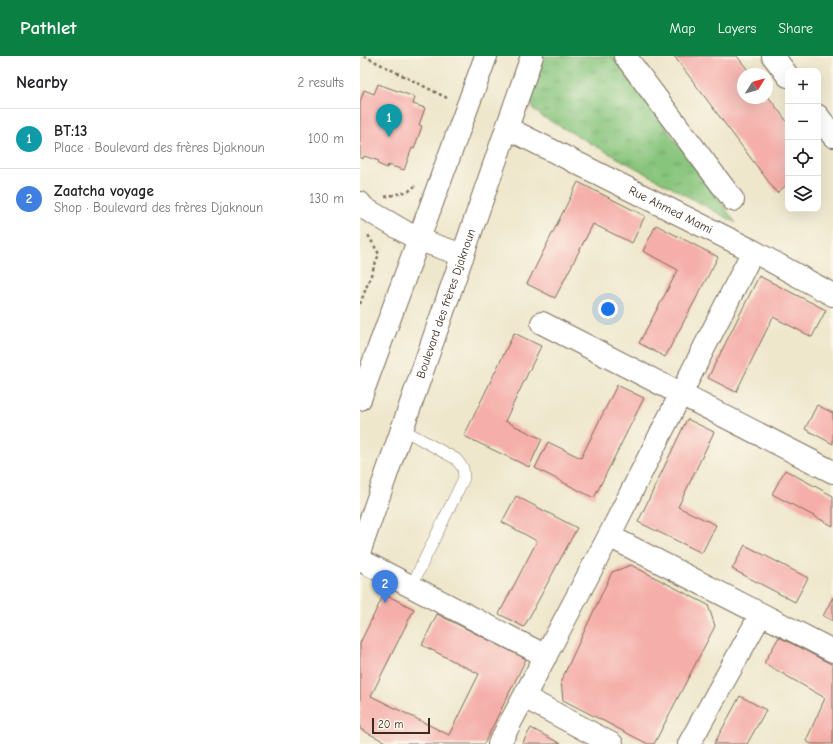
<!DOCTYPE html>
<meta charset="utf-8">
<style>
body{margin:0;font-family:"Comic Neue",sans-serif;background:#f2f2f2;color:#202124}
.controls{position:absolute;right:12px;top:12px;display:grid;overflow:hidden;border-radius:8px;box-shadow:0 4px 16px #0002}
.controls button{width:36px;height:36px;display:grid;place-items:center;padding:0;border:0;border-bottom:1px solid #e0e0e0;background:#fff;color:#202124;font:20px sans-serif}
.compass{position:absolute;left:377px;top:12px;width:36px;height:36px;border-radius:50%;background:#fff;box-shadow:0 4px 16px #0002;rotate:53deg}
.scale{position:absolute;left:12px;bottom:10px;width:58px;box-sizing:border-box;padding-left:4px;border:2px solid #3b2a1e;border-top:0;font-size:11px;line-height:14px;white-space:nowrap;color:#3b2a1e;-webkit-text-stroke:3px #fbf7ec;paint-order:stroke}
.you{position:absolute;left:248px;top:253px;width:14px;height:14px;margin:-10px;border:3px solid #fff;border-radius:50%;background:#1a73e8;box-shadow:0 0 0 6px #1a73e833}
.badge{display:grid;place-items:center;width:26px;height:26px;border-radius:50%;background:#0b8043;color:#fff;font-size:13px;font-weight:700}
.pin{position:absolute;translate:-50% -33px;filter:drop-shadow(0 1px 2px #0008)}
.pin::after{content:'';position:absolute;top:21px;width:14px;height:12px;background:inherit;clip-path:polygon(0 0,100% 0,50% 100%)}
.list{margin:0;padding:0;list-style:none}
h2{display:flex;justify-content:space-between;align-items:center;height:52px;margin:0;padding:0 16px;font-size:17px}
h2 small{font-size:13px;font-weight:400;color:#757577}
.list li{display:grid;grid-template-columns:26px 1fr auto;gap:12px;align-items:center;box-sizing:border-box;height:60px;padding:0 16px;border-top:1px solid #e0e0e0}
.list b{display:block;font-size:15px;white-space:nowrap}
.list p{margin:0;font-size:13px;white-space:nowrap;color:#757577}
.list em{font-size:13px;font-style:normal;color:#757577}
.icon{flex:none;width:22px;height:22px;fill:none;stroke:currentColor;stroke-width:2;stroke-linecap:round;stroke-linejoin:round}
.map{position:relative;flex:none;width:473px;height:688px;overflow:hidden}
header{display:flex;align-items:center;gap:24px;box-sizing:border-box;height:56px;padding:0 20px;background:#0b8043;color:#fff}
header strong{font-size:19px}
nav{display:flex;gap:22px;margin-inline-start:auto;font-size:14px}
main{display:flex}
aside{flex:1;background:#fff}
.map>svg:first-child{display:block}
</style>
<header>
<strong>Pathlet</strong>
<nav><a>Map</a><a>Layers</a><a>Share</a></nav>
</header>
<main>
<aside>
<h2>Nearby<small>2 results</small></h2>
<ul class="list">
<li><span class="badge" style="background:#0f9aa8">1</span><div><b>BT:13</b><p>Place · Boulevard des frères Djaknoun</p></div><em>100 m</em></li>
<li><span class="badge" style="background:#3f7fe0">2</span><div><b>Zaatcha voyage</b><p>Shop · Boulevard des frères Djaknoun</p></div><em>130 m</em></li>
</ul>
</aside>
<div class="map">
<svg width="473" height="688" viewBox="0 0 473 688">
<defs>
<pattern id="grass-tufts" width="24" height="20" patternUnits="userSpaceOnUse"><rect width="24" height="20" fill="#87c57b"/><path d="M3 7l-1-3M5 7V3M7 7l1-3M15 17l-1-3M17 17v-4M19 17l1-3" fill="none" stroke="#70a064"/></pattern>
</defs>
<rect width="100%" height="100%" fill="#fbf7ec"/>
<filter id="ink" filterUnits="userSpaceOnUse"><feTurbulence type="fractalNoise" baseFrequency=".025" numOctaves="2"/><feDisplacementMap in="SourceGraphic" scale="8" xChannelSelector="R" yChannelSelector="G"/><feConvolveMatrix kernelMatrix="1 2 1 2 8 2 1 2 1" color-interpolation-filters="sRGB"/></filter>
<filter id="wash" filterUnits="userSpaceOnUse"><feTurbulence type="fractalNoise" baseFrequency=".012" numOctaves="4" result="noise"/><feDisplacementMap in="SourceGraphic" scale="16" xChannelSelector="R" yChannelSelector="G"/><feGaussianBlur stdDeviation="0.9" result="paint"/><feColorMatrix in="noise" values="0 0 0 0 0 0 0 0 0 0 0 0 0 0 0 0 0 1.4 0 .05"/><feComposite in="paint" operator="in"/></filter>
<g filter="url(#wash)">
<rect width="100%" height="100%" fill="#efe7cc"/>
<!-- grass -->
<path fill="url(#grass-tufts)" stroke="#61784c" d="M 183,0 L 253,0 L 376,167 L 183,61 L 175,55 L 169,43 L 179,10 Z"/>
<g id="blocks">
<!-- building -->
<path fill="#f5aea9" d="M 314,0 L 377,0 L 391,18 L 383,18 L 383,42 L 407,42 L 407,39 L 428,67 L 428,128 L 417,137 Z
M 18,28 L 55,41 L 53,48 L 65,52 L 59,69 L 62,70 L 54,93 L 52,92 L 44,114 L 28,109 L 27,112 L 18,108 L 19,105 L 4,100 L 3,103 L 0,102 L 0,46 L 4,34 L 14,38 Z
M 218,126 L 285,160 L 272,187 L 233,168 L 195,242 L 167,228 Z
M 296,169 L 358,201 L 305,301 L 279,287 L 318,214 L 283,195 Z
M 399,220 L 466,254 L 452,281 L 413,261 L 376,336 L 348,322 Z
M 154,277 L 181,290 L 145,365 L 182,383 L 169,411 L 104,380 Z
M 257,329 L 284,342 L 234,442 L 175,412 L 188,386 L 221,402 Z
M 457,349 L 473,357 L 473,388 L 445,373 Z
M 327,363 L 354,376 L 318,451 L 356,469 L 342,497 L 278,466 Z
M 425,414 L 473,440 L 473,470 L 412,438 Z
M 156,440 L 217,472 L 164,571 L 139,558 L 177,485 L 142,466 Z
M 385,489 L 448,522 L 435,546 L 372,513 Z
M 271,509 L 348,549 L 355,570 L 294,688 L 288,688 L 203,644 L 201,625 L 252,516 Z
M 24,538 L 54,553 L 11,640 L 89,679 L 119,618 L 62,589 L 77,558 L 166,603 L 124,688 L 29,688 L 0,673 L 0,587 Z
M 473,541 L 473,565 L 463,560 Z
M 419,581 L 473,609 L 473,688 L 451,688 L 446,685 L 465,642 L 404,607 Z
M 380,640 L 406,654 L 387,688 L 354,688 Z
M 171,672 L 201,688 L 162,688 Z"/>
</g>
</g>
<g filter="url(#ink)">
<use href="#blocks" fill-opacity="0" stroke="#7a6c5b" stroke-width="1"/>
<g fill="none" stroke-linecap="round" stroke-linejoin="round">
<defs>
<path id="service" d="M 42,373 L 96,403 L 103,412 L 104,422 L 51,531"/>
<path id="minor" d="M 265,0 L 373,144
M 413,0 L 428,20
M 458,60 L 473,80
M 0,147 L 4,152 L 59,184 L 103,199
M 182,267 L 473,416
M 249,480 L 473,595
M 0,504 L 186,600
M 164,641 L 252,688
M 139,688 L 249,480 L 393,195
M 329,688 L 401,558"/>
<g id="tertiary">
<path id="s1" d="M 147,72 L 393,195 L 473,239"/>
<path d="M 0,343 L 126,0"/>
<path id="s2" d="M 0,494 L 172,0"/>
</g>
</defs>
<!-- service casing -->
<use href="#service" stroke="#7a6c5b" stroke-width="12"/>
<!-- minor casing -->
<use href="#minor" stroke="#7a6c5b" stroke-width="24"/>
<!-- tertiary casing -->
<use href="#tertiary" stroke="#7a6c5b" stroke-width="24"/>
<!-- path -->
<path stroke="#7a6c5b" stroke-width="2.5" stroke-dasharray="3 3" stroke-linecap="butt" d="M 4,0 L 89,43
M 25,141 L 49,135 L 55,130
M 0,248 L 19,198 L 8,179"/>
<!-- service -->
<use href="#service" stroke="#fff" stroke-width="11"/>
<!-- minor -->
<use href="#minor" stroke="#fff" stroke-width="22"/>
<!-- tertiary -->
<use href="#tertiary" stroke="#fff" stroke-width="22"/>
</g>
</g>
<g text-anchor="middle" stroke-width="3.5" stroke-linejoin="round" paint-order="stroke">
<!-- street labels -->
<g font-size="12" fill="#3b2a1e" stroke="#fbf7ec">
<text dy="4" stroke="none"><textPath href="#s1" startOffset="183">Rue Ahmed Mami</textPath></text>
<text dy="4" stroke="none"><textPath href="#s2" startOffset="261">Boulevard des frères Djaknoun</textPath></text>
</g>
</g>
</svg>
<div class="controls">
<button>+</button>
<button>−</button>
<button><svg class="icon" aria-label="locate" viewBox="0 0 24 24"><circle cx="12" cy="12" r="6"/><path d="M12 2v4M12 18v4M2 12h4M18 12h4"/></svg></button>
<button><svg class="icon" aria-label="layers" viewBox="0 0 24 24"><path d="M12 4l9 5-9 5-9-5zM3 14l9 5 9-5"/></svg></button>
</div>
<svg class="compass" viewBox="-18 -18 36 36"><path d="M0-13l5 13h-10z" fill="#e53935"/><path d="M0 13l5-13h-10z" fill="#757577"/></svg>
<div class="scale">20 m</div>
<div class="you"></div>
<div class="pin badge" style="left:29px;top:81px;background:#0f9aa8">1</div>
<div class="pin badge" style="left:25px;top:547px;background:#3f7fe0">2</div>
</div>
</main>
